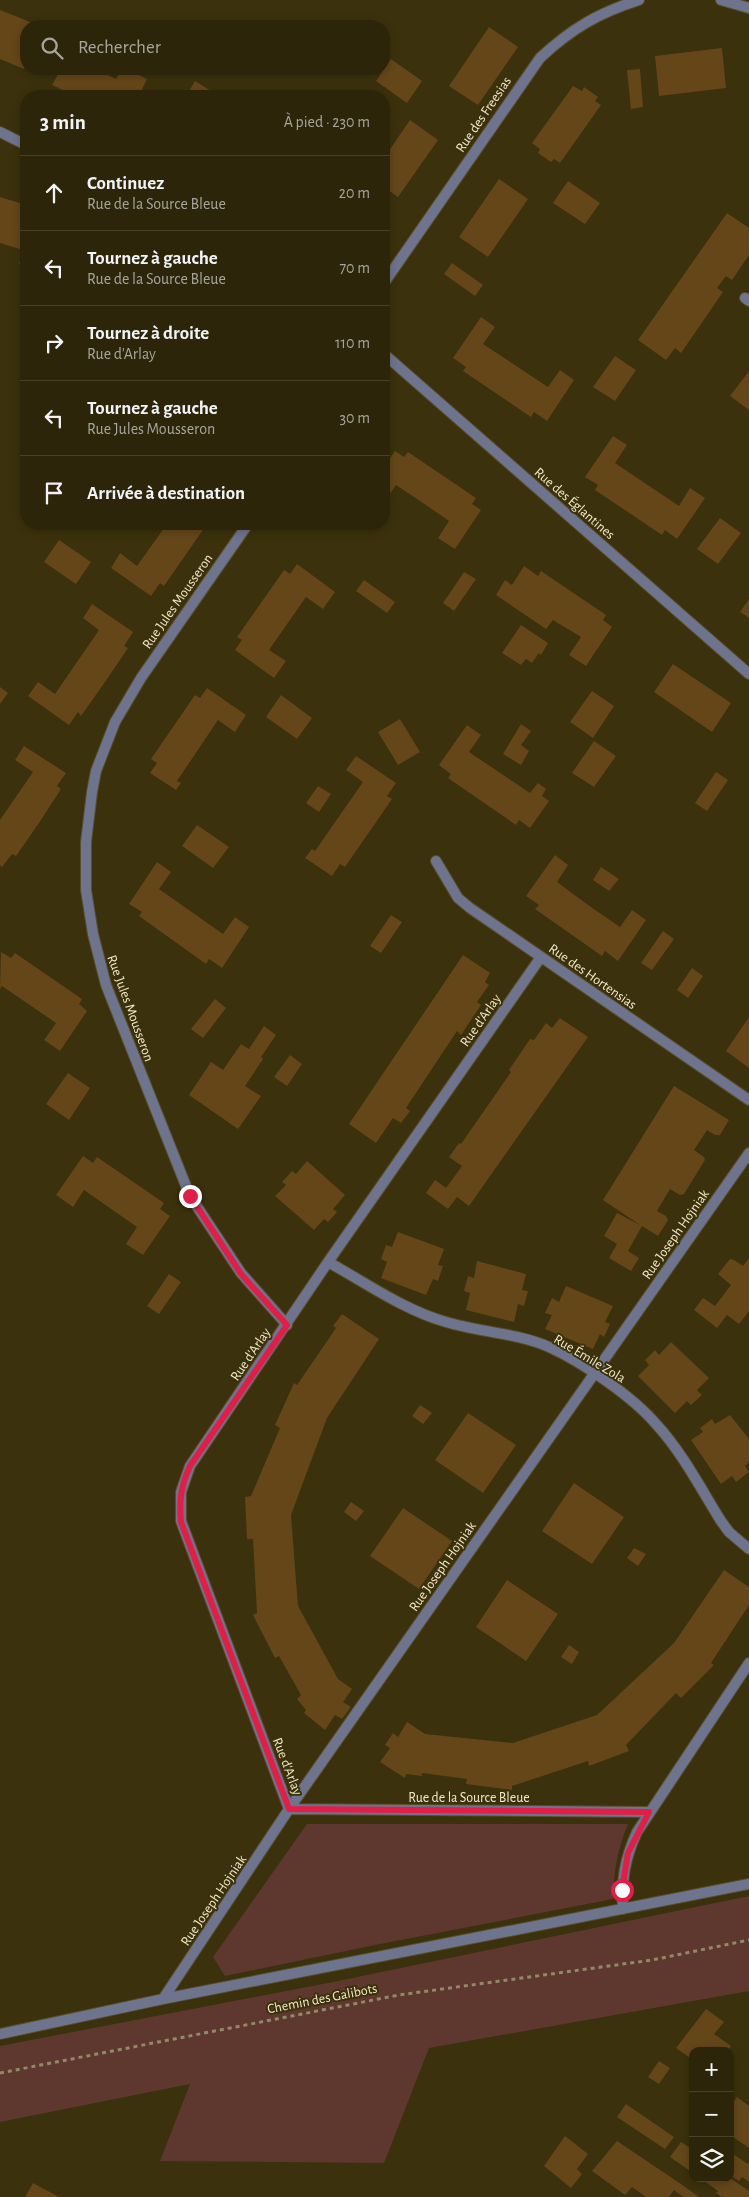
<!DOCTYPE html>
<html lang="fr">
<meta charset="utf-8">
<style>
body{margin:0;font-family:"Alegreya Sans",sans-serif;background:#342d12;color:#f1f3f6}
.controls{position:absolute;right:15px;bottom:15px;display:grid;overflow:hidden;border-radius:10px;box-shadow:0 2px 8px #0003}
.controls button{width:45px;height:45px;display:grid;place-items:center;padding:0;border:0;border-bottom:1px solid #48422a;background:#2c2509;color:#f1f3f6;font:25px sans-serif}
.stop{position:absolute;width:15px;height:15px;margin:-11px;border:4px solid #e11d48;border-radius:50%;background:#fff}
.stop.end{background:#e11d48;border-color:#fff;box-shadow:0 1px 5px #0008}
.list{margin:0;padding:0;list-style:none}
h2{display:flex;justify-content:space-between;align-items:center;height:65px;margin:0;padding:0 20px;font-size:21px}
h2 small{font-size:16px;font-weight:400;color:#a6a59c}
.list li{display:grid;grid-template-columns:32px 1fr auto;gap:15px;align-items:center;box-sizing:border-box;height:75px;padding:0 20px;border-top:1px solid #48422a}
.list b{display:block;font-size:19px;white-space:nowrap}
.list p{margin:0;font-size:16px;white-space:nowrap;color:#a6a59c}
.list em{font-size:16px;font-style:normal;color:#a6a59c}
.icon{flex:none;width:28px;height:28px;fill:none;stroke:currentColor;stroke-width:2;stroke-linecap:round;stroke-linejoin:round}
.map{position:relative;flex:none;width:749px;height:2197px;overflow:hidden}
.search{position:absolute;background:#2c2509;box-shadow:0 2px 8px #0003;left:20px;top:20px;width:370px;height:55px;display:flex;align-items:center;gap:12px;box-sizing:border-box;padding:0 18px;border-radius:20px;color:#a6a59c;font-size:19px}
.panel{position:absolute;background:#2c2509;box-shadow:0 2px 8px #0003;left:20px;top:90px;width:370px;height:440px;border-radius:20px}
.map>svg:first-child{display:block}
</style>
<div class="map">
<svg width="749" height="2197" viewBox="0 0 749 2197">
<rect width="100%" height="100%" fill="#3b310c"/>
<!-- green -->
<path fill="#5e382f" d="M 307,1824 L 628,1824 C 617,1851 614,1870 613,1899 L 380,1944 L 225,1976 L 213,1957 Z
M 749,1896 L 749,1991 L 429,2048 L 384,2163 L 160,2161 L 190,2084 L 0,2122 L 0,2046 L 338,1981 Z"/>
<!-- building -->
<path fill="#644619" d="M 0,10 L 40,26 L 26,26 L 26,64 L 24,69 L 0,59 Z
M 489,27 L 518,47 L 478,105 L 449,86 Z
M 722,48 L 726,88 L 659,96 L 655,56 Z
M 391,59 L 422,81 L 407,103 L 376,81 Z
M 61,69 L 95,69 L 116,79 L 122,69 L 127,69 L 147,79 L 139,96 L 75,96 L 52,85 Z
M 640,69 L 643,107 L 631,109 L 627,70 Z
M 195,81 L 219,96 L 186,96 Z
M 573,86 L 582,91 L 584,87 L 598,97 L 595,101 L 601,105 L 560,163 L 554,159 L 551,162 L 538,153 L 540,149 L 532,143 Z
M 410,120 L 438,140 L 398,197 L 384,187 L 384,158 Z
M 499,179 L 528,199 L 488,257 L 459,237 Z
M 568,181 L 600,203 L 585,224 L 553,203 Z
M 0,197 L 26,205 L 26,266 L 19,264 L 23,250 L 0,243 Z
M 727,213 L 749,228 L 749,255 L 732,280 L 726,276 L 717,288 L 723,292 L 681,353 L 675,348 L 666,360 L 638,340 Z
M 452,263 L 483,285 L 475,296 L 444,274 Z
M 481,317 L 495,327 L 483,344 L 548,387 L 560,370 L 574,380 L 547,421 L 534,412 L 531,417 L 463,371 L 466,367 L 453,358 Z
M 615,356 L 636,370 L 615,401 L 593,387 Z
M 749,371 L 749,410 L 730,396 Z
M 613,436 L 627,445 L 615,463 L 679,506 L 690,488 L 705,498 L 677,539 L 665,530 L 662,535 L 595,490 L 598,485 L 585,477 Z
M 395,451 L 404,457 L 408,452 L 476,498 L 472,504 L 481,510 L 455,549 L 438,538 L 449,521 L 423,503 L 396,485 L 385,501 L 384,500 L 384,467 Z
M 720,518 L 741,533 L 718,564 L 697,549 Z
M 167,524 L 207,524 L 164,586 L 160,583 L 151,596 L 111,568 L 120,553 L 137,566 Z
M 59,540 L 91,562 L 76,584 L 44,562 Z
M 297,564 L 335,592 L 323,609 L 306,597 L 269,650 L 286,661 L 274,678 L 235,650 L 242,640 L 237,637 L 284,570 L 290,574 Z
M 524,566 L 538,576 L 541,571 L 606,615 L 603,620 L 612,627 L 586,666 L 569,655 L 581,637 L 553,620 L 546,629 L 496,595 L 505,580 L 512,585 Z
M 464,572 L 476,579 L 454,611 L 443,603 Z
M 364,580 L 395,602 L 387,613 L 356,591 Z
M 749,599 L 749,618 L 740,612 Z
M 92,604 L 133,632 L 124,646 L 128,648 L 105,682 L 81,716 L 78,712 L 69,725 L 28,696 L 38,682 L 55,694 L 99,630 L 83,618 Z
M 521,625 L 548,643 L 541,655 L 539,653 L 532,663 L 526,659 L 521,665 L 502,653 Z
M 673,664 L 731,703 L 712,732 L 654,692 Z
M 0,687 L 8,693 L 0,704 Z
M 207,688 L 246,715 L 235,732 L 218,720 L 177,781 L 181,783 L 176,790 L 150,773 L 157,763 L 151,759 L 195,695 L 200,698 Z
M 592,691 L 614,706 L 593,738 L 570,722 Z
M 281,695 L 312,718 L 297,739 L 266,717 Z
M 400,719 L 420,752 L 398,765 L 378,732 Z
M 521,724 L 531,731 L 521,745 L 529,751 L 521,765 L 503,754 Z
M 467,725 L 481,735 L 469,752 L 530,793 L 538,783 L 546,789 L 542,796 L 549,801 L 530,828 L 519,820 L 516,825 L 448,778 L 451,774 L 439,765 Z
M 594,741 L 616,756 L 594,787 L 572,773 Z
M 24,746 L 66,773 L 57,786 L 61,789 L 39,823 L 16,856 L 12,854 L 2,867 L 0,865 L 0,820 L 33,772 L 15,760 Z
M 356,756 L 396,783 L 387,796 L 392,799 L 345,867 L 340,864 L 332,876 L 305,858 L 312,849 L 315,851 L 363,782 L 346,770 Z
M 716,772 L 728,780 L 707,811 L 695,803 Z
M 318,786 L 331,794 L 319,812 L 306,803 Z
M 197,825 L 229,847 L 213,868 L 182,846 Z
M 555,855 L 568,865 L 557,882 L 588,905 L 620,927 L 632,910 L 646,920 L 618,961 L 605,951 L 602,956 L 535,909 L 539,905 L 526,896 Z
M 157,862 L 171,872 L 159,889 L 223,934 L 235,917 L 249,927 L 222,968 L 209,959 L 206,964 L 139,916 L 142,912 L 129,904 Z
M 601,867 L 619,879 L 609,891 L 593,880 Z
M 391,915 L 402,922 L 381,953 L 370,946 Z
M 663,931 L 674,939 L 652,970 L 641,963 Z
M 1,952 L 11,958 L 15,953 L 82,999 L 79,1004 L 87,1011 L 60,1051 L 44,1040 L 56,1023 L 2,986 L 0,989 Z
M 463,955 L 490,973 L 485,982 L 489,985 L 477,1002 L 481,1005 L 461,1035 L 457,1031 L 406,1108 L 410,1111 L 401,1123 L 393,1118 L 376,1143 L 349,1124 Z
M 692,968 L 703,976 L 688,998 L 677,990 Z
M 215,999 L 226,1008 L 203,1038 L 191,1029 Z
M 749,1017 L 749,1068 L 726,1051 Z
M 560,1018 L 588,1037 L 469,1206 L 457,1197 L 448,1209 L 426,1193 L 435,1180 L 446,1188 L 462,1166 L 449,1157 L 459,1143 L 461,1144 L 511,1072 L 509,1070 L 530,1039 L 534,1040 L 546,1023 L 552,1028 Z
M 264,1026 L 276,1035 L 261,1057 L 263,1059 L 245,1086 L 261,1096 L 238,1129 L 189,1095 L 211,1062 L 223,1070 L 241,1044 L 249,1049 Z
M 290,1055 L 302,1064 L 287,1086 L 274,1077 Z
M 68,1073 L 90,1088 L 69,1120 L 46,1104 Z
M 674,1086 L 729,1120 L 720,1135 L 715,1135 L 707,1130 L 694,1150 L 704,1157 L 705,1160 L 684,1194 L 680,1195 L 670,1189 L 657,1211 L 666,1216 L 668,1220 L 658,1236 L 642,1226 L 628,1251 L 639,1258 L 631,1271 L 609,1258 L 617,1244 L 604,1236 L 617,1213 L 640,1225 L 603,1200 Z
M 83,1156 L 93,1163 L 97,1157 L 164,1203 L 160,1209 L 170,1216 L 143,1255 L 126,1244 L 137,1227 L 84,1190 L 73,1207 L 56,1195 Z
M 307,1161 L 345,1195 L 333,1209 L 337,1212 L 328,1222 L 324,1219 L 314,1230 L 275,1196 L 286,1185 L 282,1182 L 292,1171 L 296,1174 Z
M 398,1232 L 444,1249 L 438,1265 L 443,1266 L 438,1281 L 433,1279 L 426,1295 L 381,1278 L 387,1262 L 381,1259 L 386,1245 L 392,1247 Z
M 749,1258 L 749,1311 L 739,1324 L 727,1315 L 717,1328 L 694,1310 L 703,1298 L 715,1306 L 731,1285 L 718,1274 L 730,1259 L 734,1260 L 743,1266 Z
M 477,1261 L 526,1274 L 522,1290 L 528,1291 L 524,1306 L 518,1304 L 514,1322 L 466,1310 L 470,1293 L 464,1291 L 468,1276 L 474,1278 Z
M 169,1274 L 181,1282 L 159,1314 L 147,1306 Z
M 566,1286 L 613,1306 L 605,1322 L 610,1324 L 604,1337 L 600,1334 L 593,1349 L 545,1329 L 552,1315 L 545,1313 L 552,1298 L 559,1302 Z
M 342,1314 L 379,1339 L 327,1418 L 291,1515 L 298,1606 L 338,1679 L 352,1689 L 343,1702 L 351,1707 L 342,1719 L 335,1715 L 325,1730 L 304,1713 L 306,1710 L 297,1699 L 301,1695 L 279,1656 L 275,1658 L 253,1615 L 257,1613 L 253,1539 L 247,1539 L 245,1497 L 251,1496 L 280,1428 L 275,1425 L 294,1383 L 297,1385 L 336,1328 L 333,1326 Z
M 671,1342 L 709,1378 L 697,1390 L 702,1395 L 691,1405 L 687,1401 L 675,1413 L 638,1376 L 649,1365 L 645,1360 L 655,1350 L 659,1355 Z
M 420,1405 L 432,1413 L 423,1424 L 412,1416 Z
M 468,1413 L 516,1445 L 483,1493 L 435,1460 Z
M 730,1415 L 749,1439 L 749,1462 L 745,1466 L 749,1472 L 736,1482 L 732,1476 L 721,1484 L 691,1440 L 703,1432 L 700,1428 L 712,1419 L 715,1424 Z
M 574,1483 L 624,1517 L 592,1564 L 542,1531 Z
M 351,1502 L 364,1511 L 356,1521 L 344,1512 Z
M 403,1508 L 452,1541 L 419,1589 L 370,1556 Z
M 634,1548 L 646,1554 L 638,1566 L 627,1558 Z
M 724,1570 L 749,1587 L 749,1605 L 711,1663 L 714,1665 L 681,1698 L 676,1693 L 626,1745 L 629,1751 L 589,1766 L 588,1761 L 512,1786 L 512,1790 L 466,1784 L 467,1779 L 422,1773 L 422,1776 L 406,1774 L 405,1778 L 380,1762 L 390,1748 L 385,1745 L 393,1733 L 398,1737 L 407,1722 L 425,1734 L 513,1743 L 597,1715 L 674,1643 Z
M 507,1580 L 558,1614 L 526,1661 L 476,1627 Z
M 569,1645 L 579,1652 L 572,1664 L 561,1657 Z
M 706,2009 L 724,2022 L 714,2034 L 731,2046 L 728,2051 L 693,2051 L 693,2060 L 676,2048 Z
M 659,2061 L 670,2068 L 659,2084 L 648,2077 Z
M 737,2097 L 749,2106 L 749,2148 L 730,2135 L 730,2107 Z
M 626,2104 L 674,2137 L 665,2149 L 617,2117 Z
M 565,2136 L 588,2154 L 577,2169 L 582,2174 L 571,2188 L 544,2166 Z
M 617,2141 L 678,2182 L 699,2197 L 683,2197 L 674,2190 L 669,2197 L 646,2197 L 632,2187 L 625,2195 L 592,2171 Z
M 681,2142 L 693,2150 L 693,2173 L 670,2157 Z
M 730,2152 L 748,2164 L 749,2162 L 749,2182 L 742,2177 L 739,2181 L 730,2175 Z
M 700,2178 L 730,2178 L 749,2191 L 749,2197 L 722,2197 L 716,2193 L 718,2191 Z
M 33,2183 L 59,2197 L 25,2197 Z"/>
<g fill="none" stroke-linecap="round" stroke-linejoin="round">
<defs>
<path id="street" d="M 721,0 L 749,8
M 0,132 L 26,145
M 384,283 L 540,58 C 571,29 598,13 639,0
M 745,298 L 749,301
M 384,354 L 749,674
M 248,524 L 141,678 L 115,722 L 96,771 L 92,792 L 86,842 L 86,890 L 93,934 L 106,985 L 190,1196 L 241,1273 L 287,1325
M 436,861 L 458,898 L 470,908 L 749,1100
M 541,957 L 328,1262 L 190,1466 L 181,1492 L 181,1521 L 289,1809 L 649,1812
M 328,1262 C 366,1283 404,1310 446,1322 C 479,1332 517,1333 549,1347 C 582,1362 632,1396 656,1424 C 682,1452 701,1489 721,1521 L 729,1532 L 749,1549
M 623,1909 C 621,1881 625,1858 637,1832 L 749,1663
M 163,1999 L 289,1809 L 749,1153
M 0,2034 L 163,1999 L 749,1884"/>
</defs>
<!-- street casing -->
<use href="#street" stroke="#584e2a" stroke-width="12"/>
<!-- path -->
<path stroke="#928965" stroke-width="3" stroke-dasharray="4 4" stroke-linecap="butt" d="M 0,2073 L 399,1995 L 652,1960 L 749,1940"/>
<!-- street -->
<use href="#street" stroke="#6e748d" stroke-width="10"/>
</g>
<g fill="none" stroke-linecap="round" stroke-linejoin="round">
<!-- route -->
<path stroke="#e11d48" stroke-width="6" d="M 190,1196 L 241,1274 L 287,1325 L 190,1466 C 181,1485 179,1501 181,1522 L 289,1809 L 649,1812 L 628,1853 L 622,1890"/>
</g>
<g text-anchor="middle" stroke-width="4" stroke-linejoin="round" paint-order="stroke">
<!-- street labels -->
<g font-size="14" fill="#f2e9c7" stroke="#3b310c">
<text transform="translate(483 114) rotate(-56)" y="5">Rue des Freesias</text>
<text transform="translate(575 503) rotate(41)" y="5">Rue des Églantines</text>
<text transform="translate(177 601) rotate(-55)" y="5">Rue Jules Mousseron</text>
<text transform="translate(593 976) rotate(35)" y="5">Rue des Hortensias</text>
<text transform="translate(131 1008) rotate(70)" y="5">Rue Jules Mousseron</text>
<text transform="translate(480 1020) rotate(-55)" y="5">Rue d'Arlay</text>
<text transform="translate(675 1234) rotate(-55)" y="5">Rue Joseph Hojniak</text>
<text transform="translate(250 1354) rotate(-56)" y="5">Rue d'Arlay</text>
<text transform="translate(590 1358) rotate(31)" y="5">Rue Émile Zola</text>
<text transform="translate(442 1566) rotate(-55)" y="5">Rue Joseph Hojniak</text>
<text transform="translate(288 1766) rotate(69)" y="5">Rue d'Arlay</text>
<text x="469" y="1802">Rue de la Source Bleue</text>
<text transform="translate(213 1900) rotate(-56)" y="5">Rue Joseph Hojniak</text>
<text transform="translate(322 1998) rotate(-11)" y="5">Chemin des Galibots</text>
</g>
</g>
</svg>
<div class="controls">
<button>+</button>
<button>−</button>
<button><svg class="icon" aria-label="layers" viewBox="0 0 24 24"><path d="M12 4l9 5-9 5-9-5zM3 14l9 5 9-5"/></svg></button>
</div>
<div class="stop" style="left:622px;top:1890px"></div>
<div class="stop end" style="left:190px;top:1196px"></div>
<div class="search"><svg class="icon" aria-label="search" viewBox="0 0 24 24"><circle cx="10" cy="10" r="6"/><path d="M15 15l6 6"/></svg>Rechercher</div>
<section class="panel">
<h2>3 min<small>À pied · 230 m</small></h2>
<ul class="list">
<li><svg class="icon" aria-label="ahead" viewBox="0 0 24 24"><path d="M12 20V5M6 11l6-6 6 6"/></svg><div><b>Continuez</b><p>Rue de la Source Bleue</p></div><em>20 m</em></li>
<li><svg class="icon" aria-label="left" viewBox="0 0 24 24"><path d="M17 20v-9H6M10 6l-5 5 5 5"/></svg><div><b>Tournez à gauche</b><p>Rue de la Source Bleue</p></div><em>70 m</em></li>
<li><svg class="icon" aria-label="right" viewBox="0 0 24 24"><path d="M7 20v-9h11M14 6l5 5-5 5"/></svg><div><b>Tournez à droite</b><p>Rue d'Arlay</p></div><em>110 m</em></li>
<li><svg class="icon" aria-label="left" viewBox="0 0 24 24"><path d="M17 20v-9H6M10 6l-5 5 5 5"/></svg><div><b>Tournez à gauche</b><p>Rue Jules Mousseron</p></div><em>30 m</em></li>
<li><svg class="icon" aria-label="arrive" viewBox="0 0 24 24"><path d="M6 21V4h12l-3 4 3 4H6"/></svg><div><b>Arrivée à destination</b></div></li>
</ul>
</section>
</div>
